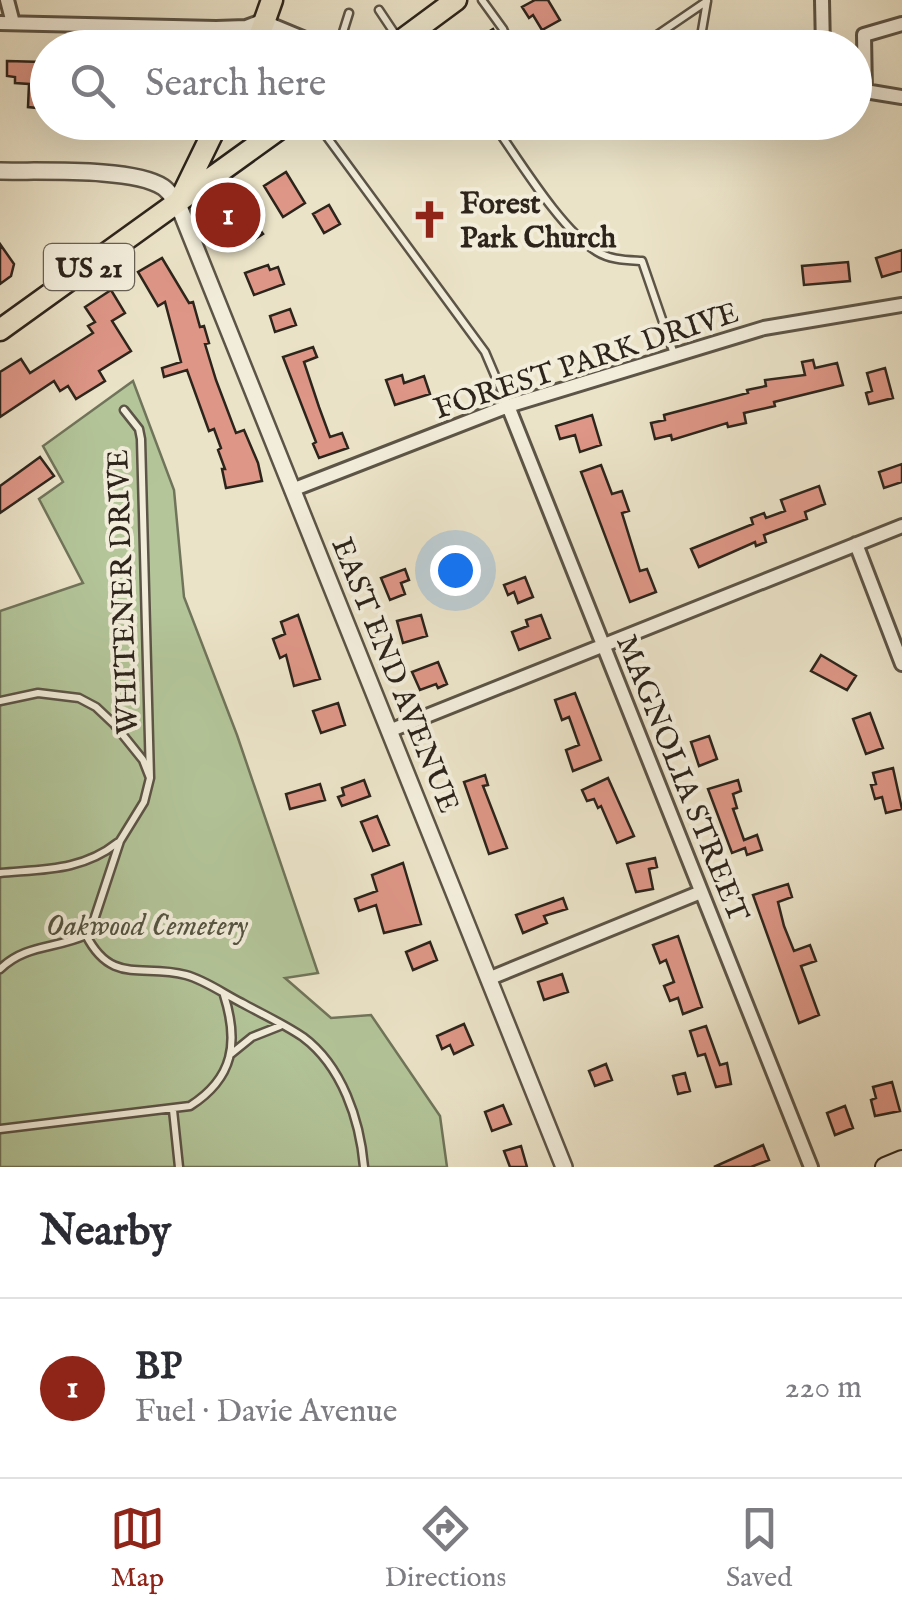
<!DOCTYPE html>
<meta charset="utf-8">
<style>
body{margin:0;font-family:"IM FELL English",serif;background:#f2f2f3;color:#2b2b33}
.you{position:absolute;left:455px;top:570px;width:35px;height:35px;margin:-25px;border:8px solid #fff;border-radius:50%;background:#1a73e8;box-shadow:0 0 0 15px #1a73e833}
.badge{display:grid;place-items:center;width:65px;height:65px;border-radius:50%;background:#8f2418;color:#fff;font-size:32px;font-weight:700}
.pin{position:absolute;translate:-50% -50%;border:5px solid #fff;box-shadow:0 2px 10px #0006}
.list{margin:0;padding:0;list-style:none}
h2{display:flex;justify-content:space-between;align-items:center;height:130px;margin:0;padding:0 40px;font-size:42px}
h2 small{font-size:32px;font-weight:400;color:#7c7c81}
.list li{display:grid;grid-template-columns:65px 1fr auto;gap:30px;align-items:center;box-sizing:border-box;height:180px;padding:0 40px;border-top:2px solid #e1e1e2}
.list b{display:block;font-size:38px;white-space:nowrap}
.list p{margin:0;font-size:32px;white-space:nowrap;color:#7c7c81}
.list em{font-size:32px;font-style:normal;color:#7c7c81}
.icon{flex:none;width:55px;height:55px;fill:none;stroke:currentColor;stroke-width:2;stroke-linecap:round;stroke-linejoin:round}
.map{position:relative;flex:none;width:902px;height:1167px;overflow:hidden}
.search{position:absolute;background:#fff;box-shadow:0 10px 40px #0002;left:30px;right:30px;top:30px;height:110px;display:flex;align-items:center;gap:25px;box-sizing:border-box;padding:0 35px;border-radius:55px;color:#7c7c81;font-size:38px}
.sheet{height:310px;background:#fff}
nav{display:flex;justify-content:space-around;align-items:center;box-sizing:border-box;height:140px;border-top:2px solid #e1e1e2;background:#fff;font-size:28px;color:#7c7c81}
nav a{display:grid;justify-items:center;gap:5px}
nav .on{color:#8f2418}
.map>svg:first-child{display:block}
</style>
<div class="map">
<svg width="902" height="1167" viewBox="0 0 902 1167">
<rect width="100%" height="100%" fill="#ebe3c8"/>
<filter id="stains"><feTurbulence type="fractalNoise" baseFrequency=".002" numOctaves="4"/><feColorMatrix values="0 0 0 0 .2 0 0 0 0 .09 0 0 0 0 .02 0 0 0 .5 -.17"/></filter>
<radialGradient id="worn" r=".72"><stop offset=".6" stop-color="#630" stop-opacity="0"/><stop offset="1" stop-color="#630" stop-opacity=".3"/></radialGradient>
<!-- green -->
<path fill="#b3c599" stroke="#70745a" stroke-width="2.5" d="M 133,381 L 174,490 L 184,597 L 237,735 L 318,973 L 285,978 L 331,1018 L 371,1015 L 440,1116 L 447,1167 L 0,1167 L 0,611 L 83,583 L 39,499 L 63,482 L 43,446 Z"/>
<!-- building -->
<path fill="#de9686" stroke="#2d241b" stroke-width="2.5" d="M 535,0 L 548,0 L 560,20 L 542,30 L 533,15 L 529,18 L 522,7 Z
M 493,29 L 503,48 L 478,48 L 474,41 Z
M 7,61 L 43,62 L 43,73 L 39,73 L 38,108 L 28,107 L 29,84 L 15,83 L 15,77 L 7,76 Z
M 286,172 L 305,203 L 283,217 L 264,186 Z
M 228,193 L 246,221 L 251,218 L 263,234 L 241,248 L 211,204 Z
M 329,205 L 340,224 L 324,233 L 313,214 Z
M 0,244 L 14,264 L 11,276 L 0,284 Z
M 902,250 L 902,271 L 882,277 L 876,258 Z
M 162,258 L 189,303 L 193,302 L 200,327 L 204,326 L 209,343 L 205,344 L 216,380 L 236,433 L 244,430 L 258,463 L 262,481 L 226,488 L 222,469 L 225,469 L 218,450 L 221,448 L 214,429 L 209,431 L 187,370 L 164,377 L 162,368 L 181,362 L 165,302 L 158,306 L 138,272 Z
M 848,262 L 850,281 L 804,285 L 802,266 Z
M 268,265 L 270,270 L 278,267 L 284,284 L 254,295 L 245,273 Z
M 111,290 L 125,313 L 112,321 L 131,351 L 99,371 L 105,381 L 76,399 L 68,386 L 60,391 L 54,381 L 0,417 L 0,372 L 21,359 L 30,373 L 93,333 L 88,326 L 95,322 L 85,307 Z
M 290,309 L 296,325 L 275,332 L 270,316 Z
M 313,347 L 317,357 L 304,362 L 319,407 L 330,437 L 342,433 L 348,448 L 319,458 L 313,444 L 316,442 L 283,357 Z
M 813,360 L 815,368 L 837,363 L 843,385 L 774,402 L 775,406 L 744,413 L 746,423 L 728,427 L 727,423 L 672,440 L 671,435 L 655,439 L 651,423 L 665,420 L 664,415 L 748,393 L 747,390 L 766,386 L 765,380 L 805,375 L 802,362 Z
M 885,368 L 893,398 L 869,404 L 866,393 L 872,391 L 867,373 Z
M 402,375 L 404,383 L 424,376 L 430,394 L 395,405 L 386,380 Z
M 592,415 L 601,445 L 580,452 L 575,435 L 560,439 L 556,426 Z
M 40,457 L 54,476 L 0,513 L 0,486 Z
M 902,464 L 902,482 L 884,488 L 879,472 Z
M 601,465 L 612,494 L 622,491 L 629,511 L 622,513 L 640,571 L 647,569 L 656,592 L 630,602 L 581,472 Z
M 819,486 L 825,504 L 805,512 L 807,519 L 764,535 L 766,542 L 756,546 L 755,542 L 699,567 L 691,549 L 753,524 L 751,518 L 764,513 L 766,518 L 785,511 L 781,500 Z
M 405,569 L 409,580 L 401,583 L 405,594 L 390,600 L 381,578 Z
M 525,577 L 533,597 L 518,603 L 514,592 L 508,595 L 504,585 Z
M 298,615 L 320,679 L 294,686 L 286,655 L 280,658 L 273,639 L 285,634 L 281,622 Z
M 421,615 L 427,636 L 403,643 L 397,621 Z
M 541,615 L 550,638 L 519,650 L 512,632 L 528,626 L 526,620 Z
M 821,655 L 856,676 L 847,690 L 811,671 Z
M 438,662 L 447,684 L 438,688 L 436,684 L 420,690 L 412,672 Z
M 575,693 L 601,760 L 573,771 L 566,750 L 579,745 L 569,717 L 562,720 L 555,700 Z
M 338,703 L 345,725 L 321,733 L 313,711 Z
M 870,713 L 883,748 L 866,754 L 853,719 Z
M 709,736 L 717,759 L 699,766 L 691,742 Z
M 893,768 L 902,809 L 886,813 L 882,797 L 875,799 L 871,785 L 876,784 L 873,773 Z
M 485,775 L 488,785 L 483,786 L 507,848 L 489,854 L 464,782 Z
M 608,778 L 634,836 L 617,843 L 601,806 L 598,808 L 594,799 L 587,801 L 582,790 Z
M 364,780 L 370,796 L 342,806 L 338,797 L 344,795 L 342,788 Z
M 738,780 L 741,791 L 733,794 L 737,808 L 733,809 L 744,840 L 757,835 L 762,850 L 747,855 L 745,848 L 732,853 L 708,789 Z
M 320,784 L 325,800 L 290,809 L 286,794 Z
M 377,816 L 389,845 L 373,851 L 361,822 Z
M 655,858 L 657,867 L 649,869 L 653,889 L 636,892 L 627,864 Z
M 403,863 L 421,924 L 384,933 L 376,905 L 359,911 L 355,899 L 377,891 L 372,875 Z
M 788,884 L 792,897 L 778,902 L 784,926 L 794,951 L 810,945 L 816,961 L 801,966 L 819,1015 L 799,1023 L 753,895 Z
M 563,898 L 567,909 L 544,916 L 547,923 L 523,933 L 516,915 Z
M 678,936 L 702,1007 L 683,1014 L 678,998 L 670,1001 L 664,986 L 674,982 L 666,960 L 660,963 L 653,945 Z
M 430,942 L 437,960 L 413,970 L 406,952 Z
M 562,974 L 568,992 L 544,1000 L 538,982 Z
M 464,1024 L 473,1045 L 454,1054 L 450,1045 L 442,1049 L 437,1036 Z
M 706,1026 L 720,1065 L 727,1063 L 731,1084 L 716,1087 L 705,1054 L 698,1056 L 690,1031 Z
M 606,1064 L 612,1080 L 595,1086 L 589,1071 Z
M 685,1073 L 690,1091 L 678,1094 L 673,1076 Z
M 892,1082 L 900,1111 L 875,1116 L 871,1100 L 876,1098 L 873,1087 Z
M 503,1105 L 511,1124 L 492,1131 L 485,1112 Z
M 845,1106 L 853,1128 L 835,1135 L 827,1113 Z
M 763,1145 L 769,1160 L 751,1167 L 714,1167 Z
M 521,1146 L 527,1167 L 510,1167 L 504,1151 Z"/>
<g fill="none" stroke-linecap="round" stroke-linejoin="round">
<defs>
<path id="service" d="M 482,0 L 503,29 L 511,48
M 379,10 L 399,40
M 424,28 L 438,48
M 338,48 L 349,13
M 638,48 L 707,1
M 699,48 L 707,1
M 255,122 L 264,133
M 316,122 L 485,352 L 508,406
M 492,122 C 518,158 560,229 596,251 C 610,260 626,260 642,261 L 674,354
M 124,410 L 139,429 L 141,439 L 150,778
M 0,701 L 38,693 L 79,698 L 96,707 L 114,724 L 143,760 L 150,778 L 144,802 L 120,841 L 92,926 L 86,935
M 0,873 C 42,869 82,871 117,843
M 86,935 C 112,986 143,963 186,975 C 205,980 224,994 242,1003 C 262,1014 284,1024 303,1037 C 342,1066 360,1120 364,1167
M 0,969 C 26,944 55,949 86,935
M 231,1054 L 252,1037 L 280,1026
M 173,1110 L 179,1167
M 0,1129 L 190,1106 C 234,1078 239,1042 224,995"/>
<path id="minor" d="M 7,0 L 13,23
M 822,0 L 823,48
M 0,23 L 216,28 L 246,27 L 262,21 L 327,48
M 902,24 L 864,35 L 865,91 L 902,97
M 223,30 L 235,33 L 246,48
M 261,33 L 302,48
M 508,406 L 811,1167
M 292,490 L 508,406 L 764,328 L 902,305
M 856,544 L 902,664
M 389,731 L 902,526
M 488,979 L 701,892"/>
<path id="tertiary" d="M 0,171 C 38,172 133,167 163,187 C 169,191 173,198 178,204 L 564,1167"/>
<path id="secondary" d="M 885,1167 L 902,1160"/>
<path id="primary" d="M 255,48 L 272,0
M 391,48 L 456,0
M 181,198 L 218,122
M 0,330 L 289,122"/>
</defs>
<!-- service casing -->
<use href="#service" stroke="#5c5446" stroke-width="11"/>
<!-- minor casing -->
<use href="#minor" stroke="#5c5446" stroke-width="18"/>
<!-- tertiary casing -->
<use href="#tertiary" stroke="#5c5446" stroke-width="20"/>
<!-- secondary casing -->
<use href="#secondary" stroke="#2d241b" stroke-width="22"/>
<!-- primary casing -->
<use href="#primary" stroke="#2d241b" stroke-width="25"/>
<!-- service -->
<use href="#service" stroke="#f2eddb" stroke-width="6"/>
<!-- minor -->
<use href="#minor" stroke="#f2eddb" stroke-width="12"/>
<!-- tertiary -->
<use href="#tertiary" stroke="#f2eddb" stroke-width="15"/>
<!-- secondary -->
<use href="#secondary" stroke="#f2eddb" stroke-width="18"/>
<!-- primary -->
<use href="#primary" stroke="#ebe3c8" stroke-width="20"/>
</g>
<!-- icons -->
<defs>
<symbol id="church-bare" viewBox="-9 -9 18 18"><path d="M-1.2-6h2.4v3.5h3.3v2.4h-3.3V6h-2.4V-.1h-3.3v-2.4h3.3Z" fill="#8f2418" stroke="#f2eddb" stroke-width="2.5" paint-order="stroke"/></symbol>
</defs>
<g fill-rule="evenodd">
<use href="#church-bare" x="402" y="192" width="55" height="55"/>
</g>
<g text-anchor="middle" stroke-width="8" stroke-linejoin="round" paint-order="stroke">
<!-- shield labels -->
<rect fill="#f2eddb" stroke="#686055" stroke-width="2.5" x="44" y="244" width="90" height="46" rx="8"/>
<g font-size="28" font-weight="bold" fill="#2d241b">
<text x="89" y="277">US 21</text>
</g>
<!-- poi labels -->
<g font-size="30" font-weight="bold" fill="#2d241b" stroke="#f2eddb" text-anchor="start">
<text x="460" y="213">Forest<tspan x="460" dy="34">Park Church</tspan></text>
</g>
<!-- street labels -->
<g font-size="30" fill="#2d241b" stroke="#f2eddb">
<text transform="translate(586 360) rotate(-18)" y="10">FOREST PARK DRIVE</text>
<text transform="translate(122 592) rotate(-92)" y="10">WHITENER DRIVE</text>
<text transform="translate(396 675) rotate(68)" y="10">EAST END AVENUE</text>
<text transform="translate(683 778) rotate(68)" y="10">MAGNOLIA STREET</text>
</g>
<!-- park labels -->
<g font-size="30" font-style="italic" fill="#555441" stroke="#f2eddb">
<text x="147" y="935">Oakwood Cemetery</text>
</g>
</g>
<rect width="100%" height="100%" filter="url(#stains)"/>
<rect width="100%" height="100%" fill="url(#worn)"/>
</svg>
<div class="you"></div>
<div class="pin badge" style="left:228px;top:215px">1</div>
<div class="search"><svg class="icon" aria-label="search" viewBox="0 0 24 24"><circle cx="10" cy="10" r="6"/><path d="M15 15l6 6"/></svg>Search here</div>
</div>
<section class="sheet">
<h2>Nearby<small></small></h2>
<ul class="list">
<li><span class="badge">1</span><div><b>BP</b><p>Fuel · Davie Avenue</p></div><em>220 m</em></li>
</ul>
</section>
<nav>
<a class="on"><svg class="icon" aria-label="map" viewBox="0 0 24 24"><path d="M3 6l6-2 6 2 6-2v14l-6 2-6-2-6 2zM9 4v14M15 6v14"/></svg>Map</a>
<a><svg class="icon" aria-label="directions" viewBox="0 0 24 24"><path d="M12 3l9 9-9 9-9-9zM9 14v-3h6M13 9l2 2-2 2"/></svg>Directions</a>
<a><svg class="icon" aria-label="saved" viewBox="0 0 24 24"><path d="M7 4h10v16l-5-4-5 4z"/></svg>Saved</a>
</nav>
